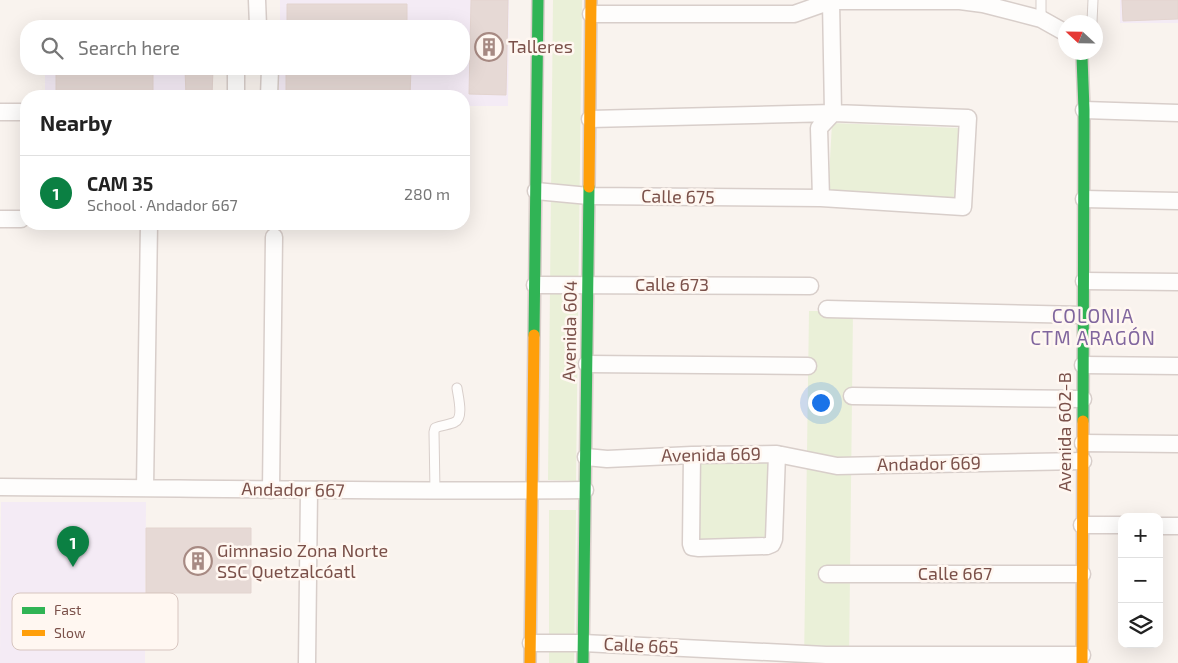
<!DOCTYPE html>
<meta charset="utf-8">
<style>
body{margin:0;font-family:"Exo 2",sans-serif;background:#f2f2f2;color:#222}
.controls{position:absolute;right:15px;bottom:15px;display:grid;overflow:hidden;border-radius:10px;box-shadow:0 5px 20px #0002}
.controls button{width:45px;height:45px;display:grid;place-items:center;padding:0;border:0;border-bottom:1px solid #e0e0e0;background:#fff;color:#222;font:25px sans-serif}
.compass{position:absolute;left:1058px;top:15px;width:45px;height:45px;border-radius:50%;background:#fff;box-shadow:0 5px 20px #0002;rotate:292deg}
.you{position:absolute;left:820px;top:402px;width:18px;height:18px;margin:-12px;border:4px solid #fff;border-radius:50%;background:#1a73e8;box-shadow:0 0 0 8px #1a73e833}
.badge{display:grid;place-items:center;width:32px;height:32px;border-radius:50%;background:#0b8043;color:#fff;font-size:16px;font-weight:700}
.pin{position:absolute;translate:-50% -41px;filter:drop-shadow(0 1px 2px #0008)}
.pin::after{content:'';position:absolute;top:26px;width:18px;height:15px;background:inherit;clip-path:polygon(0 0,100% 0,50% 100%)}
.list{margin:0;padding:0;list-style:none}
h2{display:flex;justify-content:space-between;align-items:center;height:65px;margin:0;padding:0 20px;font-size:21px}
h2 small{font-size:16px;font-weight:400;color:#767676}
.list li{display:grid;grid-template-columns:32px 1fr auto;gap:15px;align-items:center;box-sizing:border-box;height:75px;padding:0 20px;border-top:1px solid #e0e0e0}
.list b{display:block;font-size:19px;white-space:nowrap}
.list p{margin:0;font-size:16px;white-space:nowrap;color:#767676}
.list em{font-size:16px;font-style:normal;color:#767676}
.icon{flex:none;width:28px;height:28px;fill:none;stroke:currentColor;stroke-width:2;stroke-linecap:round;stroke-linejoin:round}
.map{position:relative;flex:none;width:1178px;height:663px;overflow:hidden}
.search{position:absolute;background:#fff;box-shadow:0 5px 20px #0002;left:20px;top:20px;width:450px;height:55px;display:flex;align-items:center;gap:12px;box-sizing:border-box;padding:0 18px;border-radius:20px;color:#767676;font-size:19px}
.panel{position:absolute;background:#fff;box-shadow:0 5px 20px #0002;left:20px;top:90px;width:450px;height:140px;border-radius:20px}
.map>svg:first-child{display:block}
</style>
<div class="map">
<svg width="1178" height="663" viewBox="0 0 1178 663">
<rect width="100%" height="100%" fill="#f9f3ee"/>
<!-- education -->
<path fill="#f4ebf5" d="M 280,0 L 509,0 L 508,106 L 464,106 L 464,96 L 279,96 L 279,69 L 464,69 L 464,26 L 280,26 Z
M 1120,0 L 1178,0 L 1178,23 L 1120,23 Z
M 45,69 L 213,69 L 212,96 L 45,96 Z
M 1,502 L 146,502 L 145,663 L 0,663 Z"/>
<!-- green -->
<path fill="#eaf0d8" d="M 553,0 L 582,0 L 576,481 L 548,480 Z
M 832,123 L 959,128 L 954,199 L 828,195 Z
M 809,311 L 853,311 L 849,663 L 804,663 Z
M 698,459 L 772,460 L 770,540 L 696,539 Z
M 549,510 L 576,510 L 574,663 L 549,663 Z"/>
<!-- building -->
<path fill="#e6d9d5" stroke="#e3d4cf" d="M 471,0 L 508,0 L 506,95 L 469,94 Z
M 1122,0 L 1178,0 L 1178,19 L 1123,21 Z
M 287,4 L 407,4 L 407,26 L 287,26 Z
M 56,69 L 153,69 L 153,93 L 56,94 Z
M 185,69 L 213,69 L 212,96 L 186,96 Z
M 286,69 L 411,69 L 410,96 L 286,95 Z
M 146,528 L 251,528 L 251,593 L 146,593 Z"/>
<g fill="none" stroke-linecap="round" stroke-linejoin="round">
<defs>
<path id="lane" d="M 1041,0 L 1041,19
M 1092,22 L 1093,0
M 435,491 L 434,432 L 435,428 C 442,425 449,425 455,422 C 464,418 458,396 457,388"/>
<path id="street" d="M 257,0 L 258,26
M 831,1 L 833,113
M 591,14 L 794,14 L 831,1 L 960,1 L 983,4 L 1041,19 L 1066,33
M 236,96 L 236,69
M 269,96 L 270,69
M 1084,110 L 1178,113
M 0,112 L 22,112
M 536,191 L 589,196 L 821,198 L 963,207 L 968,118 L 833,113 L 590,119
M 821,198 L 819,128 L 833,113
M 1084,199 L 1178,201
M 0,219 L 21,219
M 1084,281 L 1178,282
M 535,285 L 810,286
M 827,309 L 1083,315
M 587,364 L 808,366
M 1083,365 L 1178,366
M 852,396 L 1083,399
M 1083,443 L 1178,444
M 777,454 L 837,466 L 1083,461
M 586,457 L 607,459 L 692,455 L 777,454 L 774,539 L 772,544 L 767,546 L 699,548 L 692,547 L 691,544 L 692,455
M 0,487 C 195,488 390,492 585,490
M 145,488 L 149,224
M 271,490 L 274,237
M 1082,525 L 1122,525
M 1159,526 L 1178,526
M 827,574 L 1082,574
M 531,643 L 583,643 L 826,655 L 1082,655
M 307,663 L 309,491"/>
<path id="fast" d="M 1080,52 L 1082,57 L 1084,110 L 1083,421
M 534,335 L 538,0
M 583,663 L 589,187"/>
<path id="slow" d="M 589,187 L 591,0
M 530,663 L 534,335
M 1082,663 L 1083,421"/>
</defs>
<!-- lane casing -->
<use href="#lane" stroke="#d8ceca" stroke-width="11"/>
<!-- street casing -->
<use href="#street" stroke="#d8ceca" stroke-width="19"/>
<!-- fast casing -->
<use href="#fast" stroke="#dacfcb" stroke-width="14"/>
<!-- slow casing -->
<use href="#slow" stroke="#dacfcb" stroke-width="14"/>
<!-- lane -->
<use href="#lane" stroke="#fefdfc" stroke-width="9"/>
<!-- street -->
<use href="#street" stroke="#fefdfc" stroke-width="16"/>
<!-- fast -->
<use href="#fast" stroke="#30b455" stroke-width="11"/>
<!-- slow -->
<use href="#slow" stroke="#ff9f0a" stroke-width="11"/>
</g>
<!-- icons -->
<defs>
<symbol id="building-ring" viewBox="-11 -11 22 22"><circle r="9.5" fill="#fff7f1" stroke="#a78a83" stroke-width="1.5"/><path d="M-4-6H4V6H1V3H-1V6H-4ZM-2.5-4.3h1.7v1.8h-1.7ZM.8-4.3h1.7v1.8H.8ZM-2.5-1h1.7V.8h-1.7ZM.8-1h1.7V.8H.8Z" fill="#a78a83"/></symbol>
</defs>
<g fill-rule="evenodd">
<use href="#building-ring" x="473" y="31" width="32" height="32"/>
<use href="#building-ring" x="182" y="545" width="32" height="32"/>
</g>
<g text-anchor="middle" stroke-width="5" stroke-linejoin="round" paint-order="stroke">
<!-- poi labels -->
<g font-size="18" fill="#7b514a" stroke="#fff7f1" text-anchor="start">
<text x="508" y="53">Talleres</text>
<text x="217" y="557">Gimnasio Zona Norte<tspan x="217" dy="21">SSC Quetzalcóatl</tspan></text>
</g>
<!-- street labels -->
<g font-size="18" fill="#7b514a" stroke="#fff7f1">
<text transform="translate(678 197) rotate(1)" y="6">Calle 675</text>
<text x="672" y="291">Calle 673</text>
<text transform="translate(570 331) rotate(-89)" y="6">Avenida 604</text>
<text transform="translate(1065 432) rotate(-90)" y="6">Avenida 602-B</text>
<text transform="translate(711 455) rotate(-1)" y="6">Avenida 669</text>
<text transform="translate(929 464) rotate(-1)" y="6">Andador 669</text>
<text transform="translate(293 490) rotate(1)" y="6">Andador 667</text>
<text x="955" y="580">Calle 667</text>
<text transform="translate(641 646) rotate(3)" y="6">Calle 665</text>
</g>
<!-- neighbourhood labels -->
<g font-size="19" letter-spacing="1" fill="#80669e" stroke="#fff7f1">
<text x="1093" y="323">COLONIA<tspan x="1093" dy="22">CTM ARAGÓN</tspan></text>
</g>
</g>
<!-- legend -->
<rect x="12" y="593" width="166" height="57" rx="8" fill="#fff7f1" stroke="#d7c5bf" stroke-width="1"/>
<rect x="22" y="607" width="23" height="7" fill="#30b455"/>
<rect x="22" y="630" width="23" height="6" fill="#ff9f0a"/>
<g font-size="14" fill="#7b514a">
<text x="54" y="615">Fast</text>
<text x="54" y="638">Slow</text>
</g>
</svg>
<div class="controls">
<button>+</button>
<button>−</button>
<button><svg class="icon" aria-label="layers" viewBox="0 0 24 24"><path d="M12 4l9 5-9 5-9-5zM3 14l9 5 9-5"/></svg></button>
</div>
<svg class="compass" viewBox="-18 -18 36 36"><path d="M0-13l5 13h-10z" fill="#e53935"/><path d="M0 13l5-13h-10z" fill="#767676"/></svg>
<div class="you"></div>
<div class="pin badge" style="left:73px;top:567px">1</div>
<div class="search"><svg class="icon" aria-label="search" viewBox="0 0 24 24"><circle cx="10" cy="10" r="6"/><path d="M15 15l6 6"/></svg>Search here</div>
<section class="panel">
<h2>Nearby<small></small></h2>
<ul class="list">
<li><span class="badge">1</span><div><b>CAM 35</b><p>School · Andador 667</p></div><em>280 m</em></li>
</ul>
</section>
</div>
